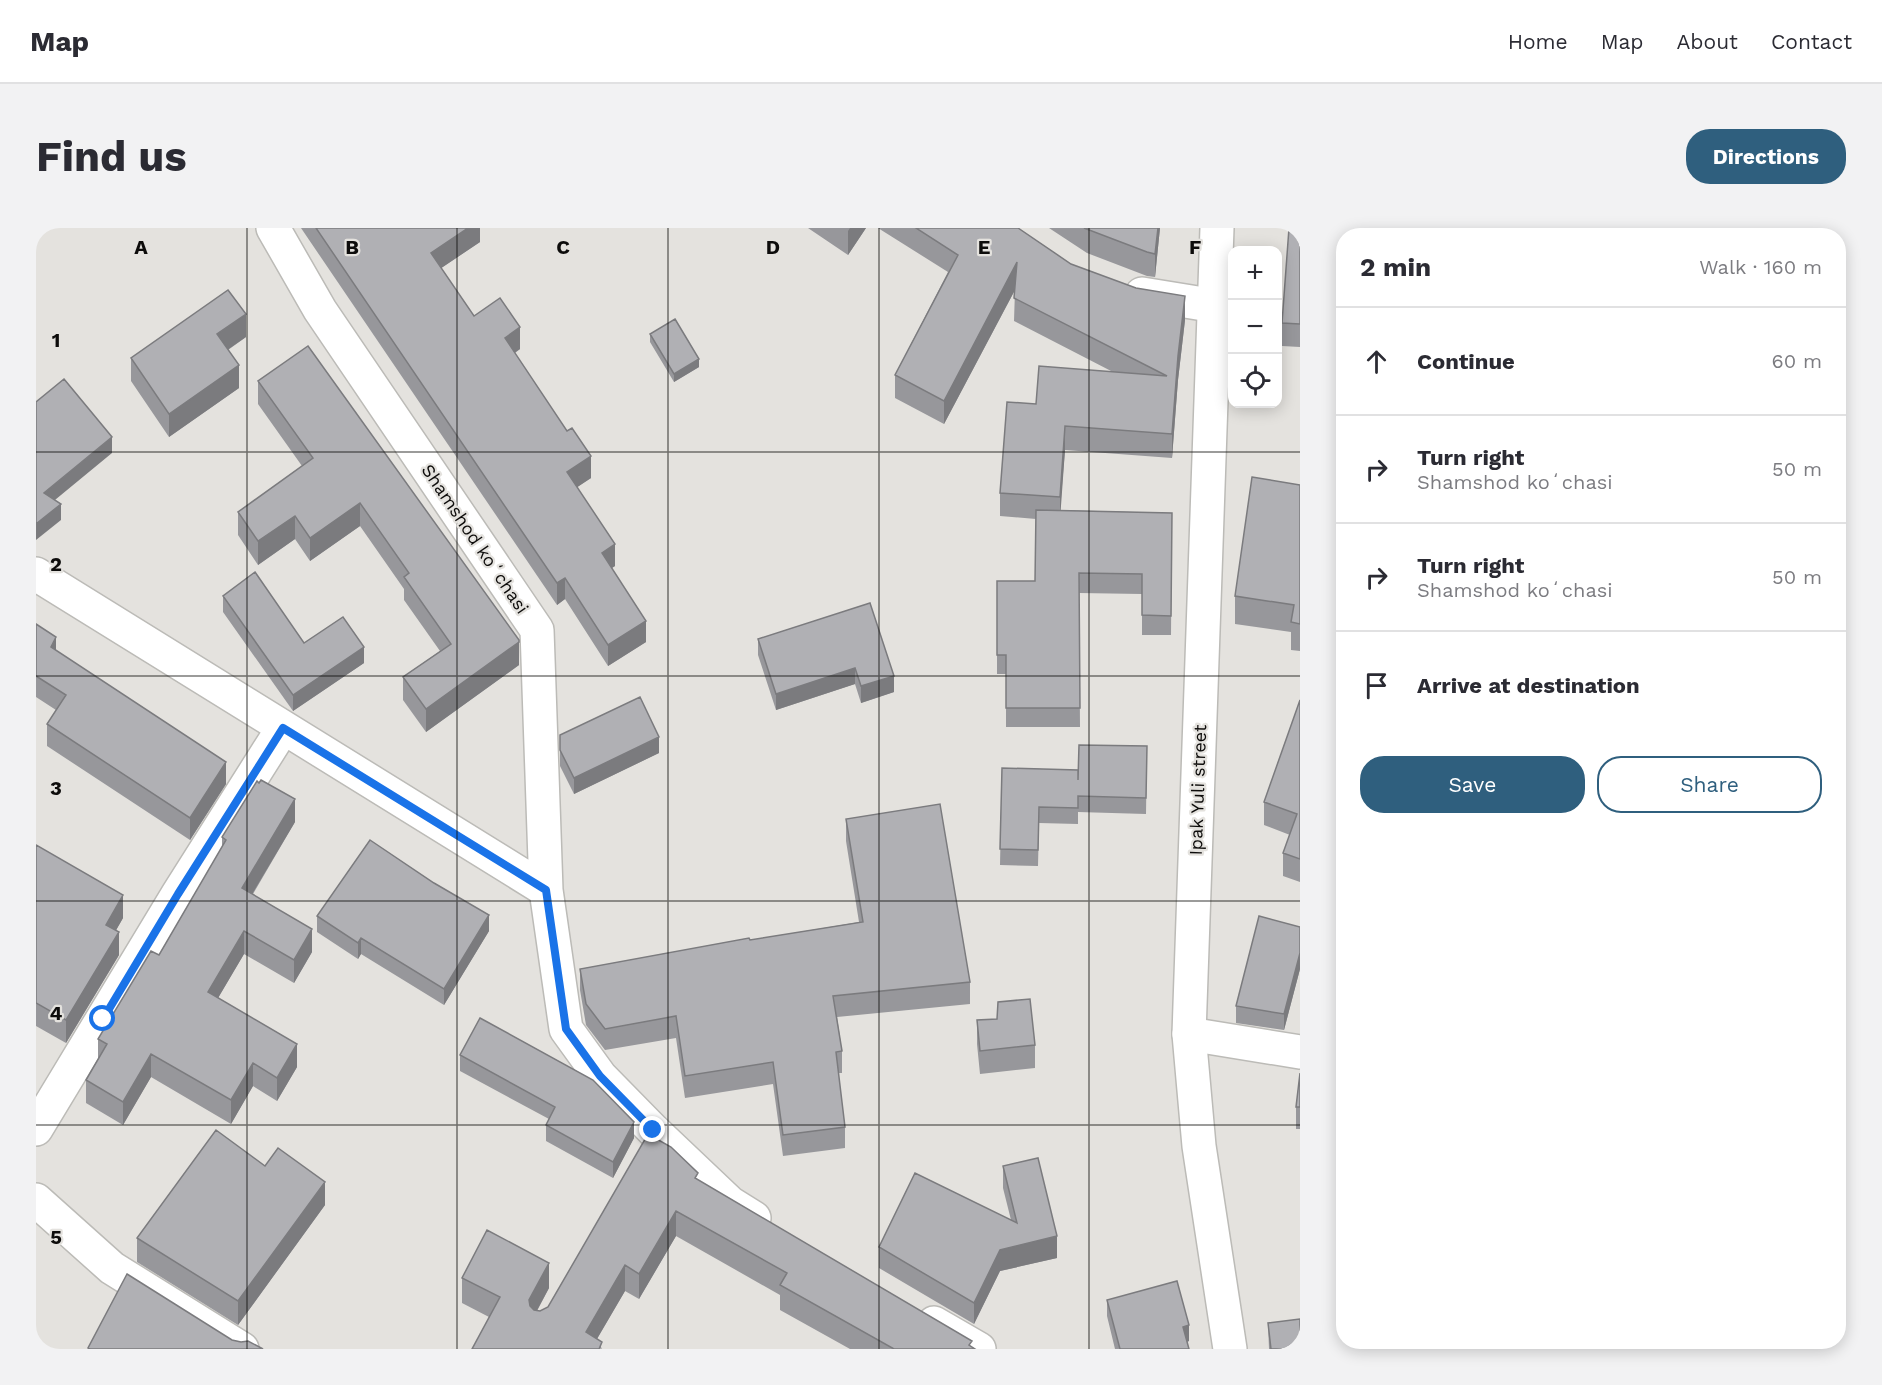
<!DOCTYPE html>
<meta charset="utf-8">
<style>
body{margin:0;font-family:"Work Sans",sans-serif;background:#f2f2f3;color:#2b2b33}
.controls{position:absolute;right:18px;top:18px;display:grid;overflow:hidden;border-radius:12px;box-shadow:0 3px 15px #0003}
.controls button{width:54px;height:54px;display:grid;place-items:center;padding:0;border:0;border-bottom:2px solid #e1e1e2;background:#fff;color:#2b2b33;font:30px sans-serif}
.stop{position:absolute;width:18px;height:18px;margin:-14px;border:4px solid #1a73e8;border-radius:50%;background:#fff}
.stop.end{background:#1a73e8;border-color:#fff;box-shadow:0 2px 6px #0008}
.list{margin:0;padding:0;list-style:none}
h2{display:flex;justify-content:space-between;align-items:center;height:78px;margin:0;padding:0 24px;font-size:26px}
h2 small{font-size:20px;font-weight:400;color:#7c7c81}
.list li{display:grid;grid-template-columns:39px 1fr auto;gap:18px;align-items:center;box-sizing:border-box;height:108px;padding:0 24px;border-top:2px solid #e1e1e2}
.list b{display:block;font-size:22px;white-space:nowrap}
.list p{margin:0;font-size:20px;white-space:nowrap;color:#7c7c81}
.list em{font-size:20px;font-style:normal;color:#7c7c81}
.actions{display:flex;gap:12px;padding:18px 24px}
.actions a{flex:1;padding:14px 0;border:2px solid #2f5f7e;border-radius:24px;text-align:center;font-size:21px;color:#2f5f7e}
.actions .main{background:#2f5f7e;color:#fff}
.icon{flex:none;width:33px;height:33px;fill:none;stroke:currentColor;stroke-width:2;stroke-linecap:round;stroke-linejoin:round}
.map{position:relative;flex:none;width:1264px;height:1121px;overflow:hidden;border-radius:24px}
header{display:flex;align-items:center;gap:36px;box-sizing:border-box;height:84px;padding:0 30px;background:#fff;border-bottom:2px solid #e1e1e2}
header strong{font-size:28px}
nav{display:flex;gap:33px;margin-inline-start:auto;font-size:21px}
.intro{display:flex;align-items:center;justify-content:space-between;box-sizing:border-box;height:144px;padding:0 36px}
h1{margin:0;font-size:42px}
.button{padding:15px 27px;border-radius:24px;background:#2f5f7e;color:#fff;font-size:21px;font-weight:700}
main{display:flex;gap:36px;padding:0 36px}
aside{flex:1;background:#fff;border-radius:24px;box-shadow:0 3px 15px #0003}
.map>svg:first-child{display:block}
</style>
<header>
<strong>Map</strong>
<nav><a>Home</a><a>Map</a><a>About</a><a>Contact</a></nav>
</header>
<div class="intro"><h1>Find us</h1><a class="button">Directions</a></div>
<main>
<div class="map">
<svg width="1264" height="1121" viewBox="0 0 1264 1121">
<rect width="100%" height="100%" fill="#e4e2de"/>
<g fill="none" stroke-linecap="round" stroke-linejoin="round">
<defs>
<path id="street" d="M 237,0 L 284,82 L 501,402 L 510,662
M 1106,66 L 1180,78
M 0,346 L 510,662 L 530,801 L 564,848 L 617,902 L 694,975 L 718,990
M 1153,806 L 1264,824
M 0,901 L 142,666 L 247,500
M 0,972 L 76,1040 L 206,1121
M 898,1095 L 943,1121"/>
<path id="secondary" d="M 1181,0 L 1153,806 L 1163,918 L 1194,1121"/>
</defs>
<!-- street casing -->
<use href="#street" stroke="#bcbbb7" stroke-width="36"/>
<!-- secondary casing -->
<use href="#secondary" stroke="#bcbbb7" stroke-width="36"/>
<!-- street -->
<use href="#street" stroke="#fff" stroke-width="33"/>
<!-- secondary -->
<use href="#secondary" stroke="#fff" stroke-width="33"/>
</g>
<!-- wall -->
<path fill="#97979b" d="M 265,0 L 444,0 L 444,14 L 405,40 L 438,88 L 484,121 L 479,125 L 555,250 L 541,259 L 579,338 L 576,340 L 610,414 L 572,438 L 529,371 L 521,377 Z
M 772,0 L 830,0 L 812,27 Z
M 842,0 L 982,0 L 1035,36 L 1149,92 L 1142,152 L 1136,230 L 1029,222 L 1024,282 L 1136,285 L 1135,407 L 1106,407 L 1106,366 L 1043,365 L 1044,499 L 970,499 L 970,446 L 961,446 L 961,353 L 999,353 L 1000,291 L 964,288 L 964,265 L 1000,176 L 1077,144 L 978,93 L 979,62 L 908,196 L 859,170 L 859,147 L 912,44 Z
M 1013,0 L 1124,0 L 1119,49 L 1111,48 L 1051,25 Z
M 1264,0 L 1264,119 L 1246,118 L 1246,95 Z
M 614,106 L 663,139 L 638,154 L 614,114 Z
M 210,109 L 192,122 L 203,160 L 133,209 L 95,153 L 95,130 Z
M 222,153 L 483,437 L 390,504 L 367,472 L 367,449 L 404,423 L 368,372 L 368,361 L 324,298 L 274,333 L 259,311 L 222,337 L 202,307 L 202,284 L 266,238 L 222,176 Z
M 1264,257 L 1264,423 L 1255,422 L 1255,404 L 1199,396 L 1199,368 Z
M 187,368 L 268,415 L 328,435 L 257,483 L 187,384 Z
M 834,375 L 858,464 L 825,475 L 819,456 L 740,482 L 722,427 L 722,411 Z
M 0,396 L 20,423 L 190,556 L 154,612 L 11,518 L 11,496 L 20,482 L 0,469 Z
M 1264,472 L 1264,654 L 1247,648 L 1247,625 L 1254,607 L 1228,597 L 1228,574 Z
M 524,507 L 623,525 L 538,566 L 524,538 Z
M 1111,518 L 1110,586 L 1042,584 L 1042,596 L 1003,595 L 1002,638 L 964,637 L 966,540 L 1042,542 Z
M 810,591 L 934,754 L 934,776 L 801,789 L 806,823 L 806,845 L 802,845 L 809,899 L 809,920 L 747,928 L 737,856 L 649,870 L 640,810 L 569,822 L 550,797 L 544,762 L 544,741 L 823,694 L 810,613 Z
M 259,594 L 217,666 L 276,724 L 258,755 L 208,726 L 182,770 L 261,839 L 241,873 L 217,858 L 195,896 L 115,849 L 87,897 L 50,875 L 50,852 L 62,831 L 62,811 L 123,727 L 186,619 L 186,609 Z
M 0,617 L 87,690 L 80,702 L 83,727 L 30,815 L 0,798 Z
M 281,688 L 453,703 L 408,777 L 325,726 L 322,731 L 281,704 Z
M 1264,699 L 1264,741 L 1248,802 L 1200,795 L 1200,778 Z
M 941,792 L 999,817 L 999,840 L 944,846 L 941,816 Z
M 424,827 L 598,910 L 577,950 L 510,913 L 510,897 L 513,891 L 424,843 Z
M 1264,845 L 1264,901 L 1260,901 L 1260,879 Z
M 229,938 L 289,977 L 202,1097 L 101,1034 L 101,1010 Z
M 967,938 L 1021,1030 L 964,1043 L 938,1096 L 843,1040 L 843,1019 L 975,992 L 967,960 Z
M 662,952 L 936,1119 L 939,1121 L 814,1121 L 744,1082 L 744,1067 L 640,1008 L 603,1071 L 589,1063 L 561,1111 L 566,1121 L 453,1089 L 426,1075 L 426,1050 L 513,1060 L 501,1083 L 504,1083 L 512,1079 Z
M 1071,1072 L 1153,1113 L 1151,1114 L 1153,1121 L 1079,1121 L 1071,1088 Z
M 1232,1095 L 1264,1121 L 1233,1121 Z"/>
<!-- shaded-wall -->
<path fill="#7b7b7e" d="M 432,0 L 444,0 L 444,14 L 395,47 L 395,25 Z
M 814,0 L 830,0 L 812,27 L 812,3 Z
M 1122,0 L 1124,0 L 1119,49 L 1119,26 Z
M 981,34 L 981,58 L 908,196 L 908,173 Z
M 1149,68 L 1149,92 L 1142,152 L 1136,230 L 1136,206 L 1142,128 Z
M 210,86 L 210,109 L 181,129 L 181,106 Z
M 484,99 L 484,121 L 469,131 L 469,110 Z
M 663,131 L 663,139 L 638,154 L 638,146 Z
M 203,137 L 203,160 L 133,209 L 133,186 Z
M 1029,198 L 1029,222 L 1024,292 L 1024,269 Z
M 76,209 L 76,225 L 8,281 L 8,265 Z
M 555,228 L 555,250 L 531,266 L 531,244 Z
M 324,275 L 324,298 L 274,333 L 274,310 Z
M 25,276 L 25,292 L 0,312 L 0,296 Z
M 259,288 L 259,311 L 222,337 L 222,313 Z
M 579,316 L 579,338 L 566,346 L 566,325 Z
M 529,350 L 529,371 L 521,377 L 521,355 Z
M 610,393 L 610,414 L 572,438 L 572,417 Z
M 20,409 L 20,431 L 15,419 Z
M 483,414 L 483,437 L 390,504 L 390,481 Z
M 328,419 L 328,435 L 257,483 L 257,467 Z
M 819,440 L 819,456 L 740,482 L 740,466 Z
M 858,448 L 858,464 L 825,475 L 825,458 Z
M 623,509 L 623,525 L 538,566 L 538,550 Z
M 190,534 L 190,556 L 154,612 L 154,590 Z
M 259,571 L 259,594 L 206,683 L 206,660 Z
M 87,667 L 87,690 L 70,720 L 70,697 Z
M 453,687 L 453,703 L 408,777 L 408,761 Z
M 276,701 L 276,724 L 258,755 L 258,732 Z
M 208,703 L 208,726 L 172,787 L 172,764 Z
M 83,704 L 83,727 L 30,815 L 30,792 Z
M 325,710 L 325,726 L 322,731 L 322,715 Z
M 1264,725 L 1264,741 L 1248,802 L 1248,786 Z
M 261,816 L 261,839 L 241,873 L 241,850 Z
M 115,826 L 115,849 L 87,897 L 87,874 Z
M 217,835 L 217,858 L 195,896 L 195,872 Z
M 598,894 L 598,910 L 577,950 L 577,934 Z
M 289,954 L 289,977 L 202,1097 L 202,1073 Z
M 640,983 L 640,1008 L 603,1071 L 603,1046 Z
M 1021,1008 L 1021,1030 L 964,1043 L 938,1096 L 938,1075 L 964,1022 Z
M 513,1035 L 513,1060 L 493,1097 L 493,1072 Z
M 589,1037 L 589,1063 L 555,1121 L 550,1104 Z
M 1153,1097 L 1153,1113 L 1147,1115 L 1147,1099 Z"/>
<!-- building -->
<path fill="#b0b0b4" stroke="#7b7b7e" stroke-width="1.5" d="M 280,0 L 432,0 L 395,25 L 438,88 L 464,70 L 484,99 L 469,110 L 531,203 L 536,200 L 555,228 L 531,244 L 579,316 L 566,325 L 610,393 L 572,417 L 529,350 L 521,355 Z
M 880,0 L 982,0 L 1035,36 L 1100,60 L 1149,68 L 1142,128 L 1136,206 L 1029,198 L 1024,269 L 964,265 L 971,174 L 1000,176 L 1003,138 L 1131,148 L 978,70 L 981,34 L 908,173 L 859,147 L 922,27 Z
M 1048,0 L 1122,0 L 1119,26 L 1111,24 Z
M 1253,0 L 1264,0 L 1264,96 L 1246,95 Z
M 192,62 L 210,86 L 181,106 L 203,137 L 133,186 L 95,130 Z
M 639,91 L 663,131 L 638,146 L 614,106 Z
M 272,118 L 483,412 L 483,414 L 390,481 L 367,449 L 415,416 L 368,349 L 373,345 L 324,275 L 274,310 L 259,288 L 222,313 L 202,284 L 277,230 L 222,153 Z
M 28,151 L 76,209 L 8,265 L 25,276 L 0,296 L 0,174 Z
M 1216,249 L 1264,257 L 1264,396 L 1255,394 L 1258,377 L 1199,368 Z
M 1000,282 L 1136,285 L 1135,388 L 1106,387 L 1106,346 L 1043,345 L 1044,480 L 970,480 L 970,427 L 961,427 L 961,353 L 999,353 Z
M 219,344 L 268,415 L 307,389 L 328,419 L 257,467 L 187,368 Z
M 834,375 L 858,448 L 825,458 L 819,440 L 740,466 L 722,411 Z
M 0,396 L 20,409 L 15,419 L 190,534 L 154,590 L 11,496 L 30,467 L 0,448 Z
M 604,469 L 623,509 L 538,550 L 524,522 L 524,507 Z
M 1264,472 L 1264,631 L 1247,625 L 1261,586 L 1228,574 Z
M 1043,517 L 1111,518 L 1110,570 L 1042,568 L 1042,580 L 1003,579 L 1002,622 L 964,621 L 966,540 L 1042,542 L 1042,552 Z
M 225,552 L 259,571 L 206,660 L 276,701 L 258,732 L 208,703 L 172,764 L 261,816 L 241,850 L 217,835 L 195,872 L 115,826 L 87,874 L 50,852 L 71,816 L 62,811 L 115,723 L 123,727 L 190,612 L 186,609 L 221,553 L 223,555 Z
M 904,576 L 934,754 L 797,768 L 806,823 L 800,824 L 809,899 L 747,907 L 737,834 L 649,848 L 640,788 L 569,801 L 550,776 L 544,741 L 713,710 L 714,712 L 827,694 L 810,591 Z
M 334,612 L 398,655 L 453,687 L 408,761 L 325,710 L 322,715 L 281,688 Z
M 0,617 L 87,667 L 70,697 L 83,704 L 30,792 L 0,775 Z
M 1223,688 L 1264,699 L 1264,725 L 1248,786 L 1200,778 Z
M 994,771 L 999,817 L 944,823 L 941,792 L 961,791 L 962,774 Z
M 444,790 L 557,852 L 598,894 L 577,934 L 510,897 L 519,879 L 424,827 Z
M 1264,845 L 1264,879 L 1260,879 Z
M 180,902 L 229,938 L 242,920 L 289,954 L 202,1073 L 101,1010 Z
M 612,906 L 635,919 L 662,945 L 659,950 L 936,1113 L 933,1117 L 939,1121 L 858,1121 L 744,1057 L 751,1045 L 640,983 L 603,1046 L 589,1037 L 550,1104 L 566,1114 L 563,1121 L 436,1121 L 464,1069 L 426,1050 L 451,1002 L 513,1035 L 493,1072 L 494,1078 L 498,1082 L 504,1083 L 512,1079 Z
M 1002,930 L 1021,1008 L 964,1022 L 938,1075 L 843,1019 L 879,945 L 981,995 L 967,938 Z
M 91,1046 L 196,1112 L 205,1114 L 212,1113 L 227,1121 L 54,1121 L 52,1120 Z
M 1141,1053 L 1153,1097 L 1147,1099 L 1153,1121 L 1084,1121 L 1071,1072 Z
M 1264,1091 L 1264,1121 L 1235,1121 L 1232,1095 Z"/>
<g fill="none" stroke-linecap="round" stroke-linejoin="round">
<!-- route -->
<path stroke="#1a73e8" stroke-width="8" d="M 67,791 L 142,666 L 247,500 L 510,662 L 530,801 L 564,848 L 617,902"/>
</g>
<!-- grid -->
<path fill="none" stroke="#0d0c0b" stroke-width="1.5" stroke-opacity="0.55" d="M 211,0 L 211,1121M 421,0 L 421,1121M 632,0 L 632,1121M 843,0 L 843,1121M 1053,0 L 1053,1121M 0,224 L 1264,224M 0,448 L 1264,448M 0,673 L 1264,673M 0,897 L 1264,897"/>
<g text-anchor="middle" stroke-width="4.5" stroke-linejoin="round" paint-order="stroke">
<!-- street labels -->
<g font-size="18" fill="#0d0c0b" stroke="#e4e2de">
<text transform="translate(439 311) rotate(56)" y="6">Shamshod koʻchasi</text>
<text transform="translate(1162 562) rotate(-88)" y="6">Ipak Yuli street</text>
</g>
</g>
<g font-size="20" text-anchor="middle" font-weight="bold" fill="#0d0c0b" stroke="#e4e2de" stroke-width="4.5" stroke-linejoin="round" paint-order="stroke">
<text x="105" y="26">A</text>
<text x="316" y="26">B</text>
<text x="527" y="26">C</text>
<text x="737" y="26">D</text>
<text x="948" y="26">E</text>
<text x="1159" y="26">F</text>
<text x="20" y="119">1</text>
<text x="20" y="343">2</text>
<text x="20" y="567">3</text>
<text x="20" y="792">4</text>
<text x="20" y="1016">5</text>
</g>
</svg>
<div class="controls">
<button>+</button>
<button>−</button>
<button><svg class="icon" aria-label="locate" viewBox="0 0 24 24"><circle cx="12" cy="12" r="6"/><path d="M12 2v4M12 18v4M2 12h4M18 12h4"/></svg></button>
</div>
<div class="stop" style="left:67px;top:791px"></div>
<div class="stop end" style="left:617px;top:902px"></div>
</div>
<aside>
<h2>2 min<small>Walk · 160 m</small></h2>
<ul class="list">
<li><svg class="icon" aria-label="ahead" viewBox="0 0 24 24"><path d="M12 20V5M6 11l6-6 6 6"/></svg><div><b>Continue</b></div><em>60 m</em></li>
<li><svg class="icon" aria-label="right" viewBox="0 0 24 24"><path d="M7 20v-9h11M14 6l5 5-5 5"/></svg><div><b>Turn right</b><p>Shamshod koʻchasi</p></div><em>50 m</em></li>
<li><svg class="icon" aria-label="right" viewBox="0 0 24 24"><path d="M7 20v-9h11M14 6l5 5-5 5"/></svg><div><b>Turn right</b><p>Shamshod koʻchasi</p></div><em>50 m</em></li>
<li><svg class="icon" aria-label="arrive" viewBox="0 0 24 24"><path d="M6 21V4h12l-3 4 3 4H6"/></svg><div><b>Arrive at destination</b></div></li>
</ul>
<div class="actions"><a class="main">Save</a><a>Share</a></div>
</aside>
</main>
